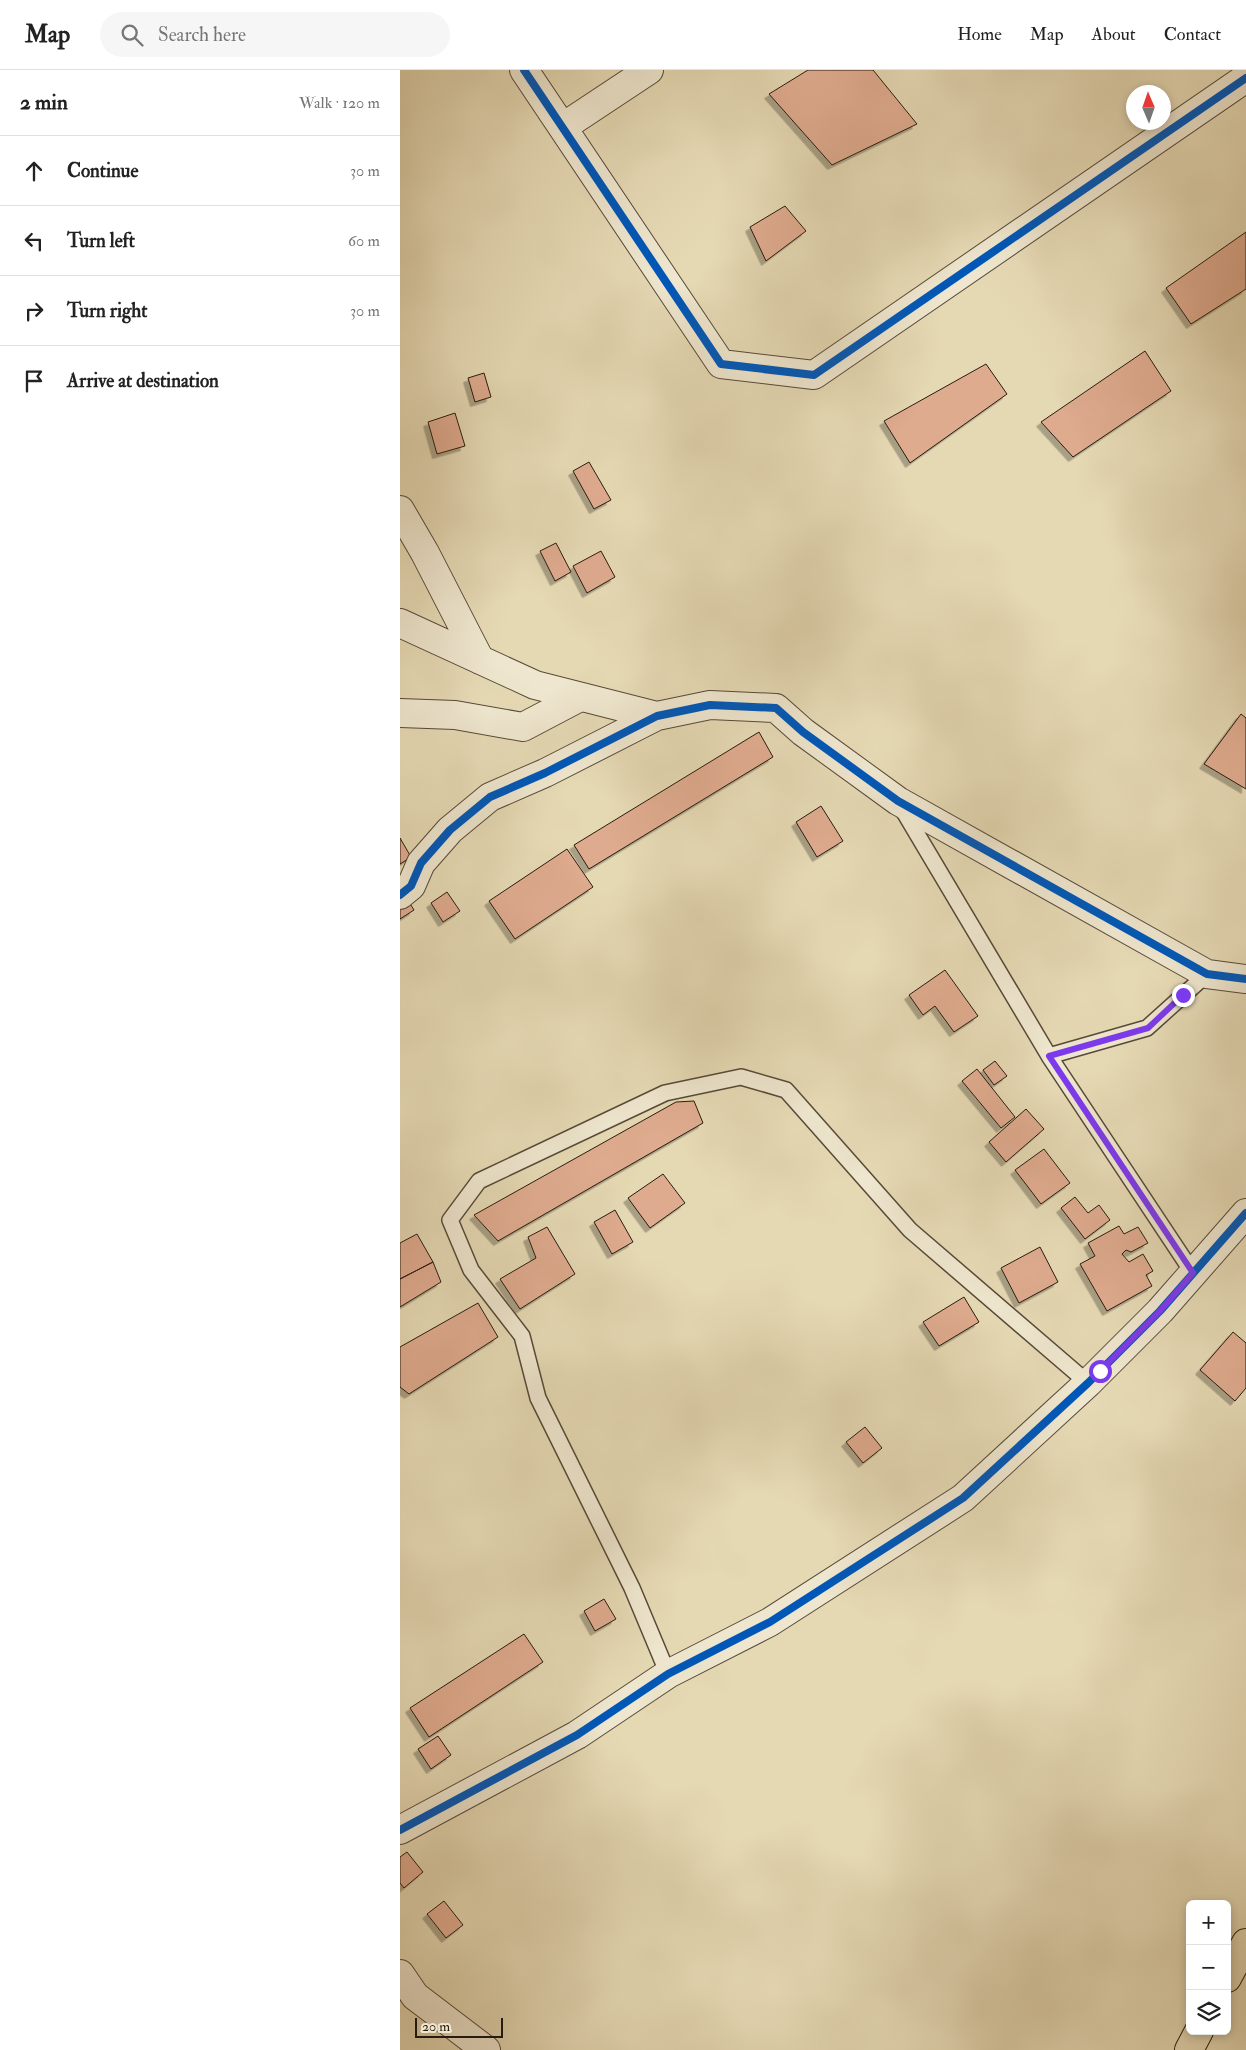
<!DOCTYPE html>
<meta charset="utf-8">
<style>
body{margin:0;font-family:"IM FELL Double Pica",serif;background:#f6f6f6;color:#222}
.controls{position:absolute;right:15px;bottom:15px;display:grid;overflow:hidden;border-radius:8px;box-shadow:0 2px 8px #0003}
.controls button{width:45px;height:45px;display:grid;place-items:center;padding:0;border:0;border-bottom:1px solid #e0e0e0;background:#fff;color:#222;font:25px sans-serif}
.compass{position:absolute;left:726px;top:15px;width:45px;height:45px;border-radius:50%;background:#fff;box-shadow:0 2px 8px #0003;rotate:358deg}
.scale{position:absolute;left:15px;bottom:12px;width:88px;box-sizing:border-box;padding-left:5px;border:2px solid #281b0f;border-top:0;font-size:14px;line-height:18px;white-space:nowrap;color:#281b0f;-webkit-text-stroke:4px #eee6ce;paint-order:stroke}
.stop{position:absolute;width:15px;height:15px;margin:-11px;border:4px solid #7c3aed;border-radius:50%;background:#fff}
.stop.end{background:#7c3aed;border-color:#fff;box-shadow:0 1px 5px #0008}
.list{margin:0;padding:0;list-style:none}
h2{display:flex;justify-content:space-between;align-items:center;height:65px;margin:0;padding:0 20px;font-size:21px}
h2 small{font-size:16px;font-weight:400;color:#767676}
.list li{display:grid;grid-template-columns:32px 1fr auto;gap:15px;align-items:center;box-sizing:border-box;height:70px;padding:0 20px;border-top:1px solid #e0e0e0}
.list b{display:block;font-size:19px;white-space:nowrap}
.list em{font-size:16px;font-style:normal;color:#767676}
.icon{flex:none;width:28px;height:28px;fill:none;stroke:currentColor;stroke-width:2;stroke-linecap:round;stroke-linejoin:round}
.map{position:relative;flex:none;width:846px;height:1980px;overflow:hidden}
header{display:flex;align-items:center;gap:30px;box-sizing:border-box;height:70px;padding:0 25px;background:#fff;border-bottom:1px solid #e0e0e0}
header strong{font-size:24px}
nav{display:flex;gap:28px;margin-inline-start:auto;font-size:18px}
.search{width:350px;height:45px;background:#f6f6f6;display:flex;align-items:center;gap:12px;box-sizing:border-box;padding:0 18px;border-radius:28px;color:#767676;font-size:19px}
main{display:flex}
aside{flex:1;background:#fff}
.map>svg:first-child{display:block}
</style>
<header>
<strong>Map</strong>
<div class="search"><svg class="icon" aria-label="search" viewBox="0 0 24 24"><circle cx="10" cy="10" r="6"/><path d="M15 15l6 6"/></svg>Search here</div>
<nav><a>Home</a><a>Map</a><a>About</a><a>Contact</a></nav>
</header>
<main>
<aside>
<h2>2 min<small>Walk · 120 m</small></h2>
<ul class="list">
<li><svg class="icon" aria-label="ahead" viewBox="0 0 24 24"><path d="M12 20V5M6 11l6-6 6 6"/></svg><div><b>Continue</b></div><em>30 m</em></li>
<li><svg class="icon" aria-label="left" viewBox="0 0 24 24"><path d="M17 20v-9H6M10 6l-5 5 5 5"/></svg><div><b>Turn left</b></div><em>60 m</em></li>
<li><svg class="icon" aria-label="right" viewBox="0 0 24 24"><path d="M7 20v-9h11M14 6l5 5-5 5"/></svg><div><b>Turn right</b></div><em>30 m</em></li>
<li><svg class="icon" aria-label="arrive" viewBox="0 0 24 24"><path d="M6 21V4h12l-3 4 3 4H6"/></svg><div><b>Arrive at destination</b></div></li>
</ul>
</aside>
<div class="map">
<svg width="846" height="1980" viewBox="0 0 846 1980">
<defs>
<filter id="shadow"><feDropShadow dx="-4.5" dy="4.5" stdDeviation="0" flood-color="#0004"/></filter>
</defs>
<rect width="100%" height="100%" fill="#e5d9b4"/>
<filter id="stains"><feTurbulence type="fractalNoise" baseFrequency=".004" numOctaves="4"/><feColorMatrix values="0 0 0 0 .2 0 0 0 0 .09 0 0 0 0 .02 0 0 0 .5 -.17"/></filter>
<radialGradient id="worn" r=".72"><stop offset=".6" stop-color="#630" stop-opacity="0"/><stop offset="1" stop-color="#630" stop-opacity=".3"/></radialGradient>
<!-- building -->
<path fill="#dfab8f" stroke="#281b0f" filter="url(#shadow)" d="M 408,0 L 473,0 L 517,54 L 432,95 L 369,24 Z
M 385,136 L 406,161 L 366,191 L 350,157 Z
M 846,162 L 846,219 L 791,254 L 766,218 Z
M 745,281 L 771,321 L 673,387 L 641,352 Z
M 586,294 L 607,324 L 510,393 L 484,351 Z
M 84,303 L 91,327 L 75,332 L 68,308 Z
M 55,343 L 65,376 L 37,384 L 28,352 Z
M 189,392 L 211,430 L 194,439 L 173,401 Z
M 156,473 L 171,502 L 155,511 L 140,481 Z
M 201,481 L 215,507 L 187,523 L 173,496 Z
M 841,644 L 846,648 L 846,719 L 804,694 Z
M 359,662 L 373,687 L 189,799 L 174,775 Z
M 421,736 L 443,771 L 417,787 L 396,752 Z
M 0,768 L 11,787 L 0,794 Z
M 167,779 L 193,817 L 115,869 L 89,831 Z
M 47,822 L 60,841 L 43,852 L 31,833 Z
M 7,829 L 14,840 L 0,849 L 0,833 Z
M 545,900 L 578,946 L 554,962 L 535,936 L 523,945 L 509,925 Z
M 595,991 L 607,1006 L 594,1015 L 583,1000 Z
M 577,999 L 615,1047 L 601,1058 L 562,1011 Z
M 294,1031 L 303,1053 L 98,1171 L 74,1145 L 276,1032 Z
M 626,1039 L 644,1059 L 606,1092 L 589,1072 Z
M 644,1079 L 670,1113 L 641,1134 L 615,1100 Z
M 263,1104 L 285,1133 L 250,1158 L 228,1128 Z
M 675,1127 L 688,1143 L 699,1135 L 710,1150 L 685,1169 L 661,1138 Z
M 215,1140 L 233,1172 L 212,1184 L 194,1152 Z
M 719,1156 L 724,1164 L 738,1157 L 748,1173 L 731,1182 L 726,1180 L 722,1184 L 729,1192 L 743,1184 L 753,1201 L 746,1205 L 752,1216 L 707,1241 L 680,1194 L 695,1186 L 688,1173 Z
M 147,1157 L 175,1204 L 120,1239 L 100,1209 L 136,1188 L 128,1167 Z
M 17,1164 L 33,1192 L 0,1209 L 0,1173 Z
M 640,1177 L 658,1212 L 619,1233 L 601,1198 Z
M 33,1192 L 41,1212 L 0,1237 L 0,1209 Z
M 564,1227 L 579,1252 L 539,1276 L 523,1252 Z
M 78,1233 L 98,1267 L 9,1324 L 0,1317 L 0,1277 Z
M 833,1262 L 846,1273 L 846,1318 L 835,1331 L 800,1300 Z
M 465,1357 L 482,1378 L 463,1393 L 446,1372 Z
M 204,1529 L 216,1549 L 195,1561 L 184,1541 Z
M 124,1564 L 143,1592 L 29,1667 L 10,1638 Z
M 38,1666 L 51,1685 L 31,1699 L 18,1679 Z
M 7,1782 L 23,1802 L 4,1818 L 0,1813 L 0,1787 Z
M 44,1831 L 63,1855 L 46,1868 L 27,1844 Z"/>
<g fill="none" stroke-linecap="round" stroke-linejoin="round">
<defs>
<path id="lane" d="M 501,737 L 649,986 L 793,1203
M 649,986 L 747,958 L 807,904
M 268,1604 L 232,1518 L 138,1328 L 122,1266 L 71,1200 L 50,1150 L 79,1111 L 265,1023 L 341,1007 L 386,1020 L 510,1160 L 688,1313"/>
<path id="street" d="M 124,0 L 321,294 L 414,305 L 846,8
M 163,57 L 249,0
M 0,440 L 25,483 L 80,590
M 0,553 L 135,615 L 257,646
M 0,643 L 55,645 L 123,657 L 180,627
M 0,825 L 11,816 L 21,793 L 50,760 L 90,727 L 145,703 L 257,646 L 310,635 L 376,638 L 403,662 L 498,731 L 807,904 L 846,909
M 0,1760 L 177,1665 L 268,1604 L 370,1552 L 563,1428 L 688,1313 L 760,1241 L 846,1143
M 0,1904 L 15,1926 L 86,1980"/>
<path id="primary" d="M 827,1908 L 846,1873
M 789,1980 L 799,1961"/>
</defs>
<!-- lane casing -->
<use href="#lane" stroke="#574a38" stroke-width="18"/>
<!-- street casing -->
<use href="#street" stroke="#574a38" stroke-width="30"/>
<!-- primary casing -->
<use href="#primary" stroke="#281b0f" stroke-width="30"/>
<!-- lane -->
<use href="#lane" stroke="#eee6ce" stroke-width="15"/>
<!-- street -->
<use href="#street" stroke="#eee6ce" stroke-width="28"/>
<!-- primary -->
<use href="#primary" stroke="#e5d9b4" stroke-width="28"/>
<defs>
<path id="cycleway" d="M 124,0 L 321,294 L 414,305 L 846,8
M 0,825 L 11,816 L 21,793 L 50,760 L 90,727 L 145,703 L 257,646 L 310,635 L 376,638 L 403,662 L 498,731 L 807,904 L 846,909
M 0,1760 L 177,1665 L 268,1604 L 370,1552 L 563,1428 L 688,1313 L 760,1241 L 846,1143"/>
</defs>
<!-- cycleway casing -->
<use href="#cycleway" stroke="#eee6ce" stroke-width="11"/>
<!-- cycleway -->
<use href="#cycleway" stroke="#0057b8" stroke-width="8"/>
</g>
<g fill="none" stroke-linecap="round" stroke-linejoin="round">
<!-- route -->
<path stroke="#7c3aed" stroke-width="6" d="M 700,1301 L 760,1241 L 793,1203 L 649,986 L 748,958 L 783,925"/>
</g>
<rect width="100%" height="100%" filter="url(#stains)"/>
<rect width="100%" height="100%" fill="url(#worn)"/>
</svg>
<div class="controls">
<button>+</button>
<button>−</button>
<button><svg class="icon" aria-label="layers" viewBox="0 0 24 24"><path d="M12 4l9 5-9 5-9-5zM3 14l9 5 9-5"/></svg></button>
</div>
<svg class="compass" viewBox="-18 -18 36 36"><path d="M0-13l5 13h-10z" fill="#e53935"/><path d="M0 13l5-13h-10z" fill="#767676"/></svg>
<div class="scale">20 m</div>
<div class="stop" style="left:700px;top:1301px"></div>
<div class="stop end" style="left:783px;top:925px"></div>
</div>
</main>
